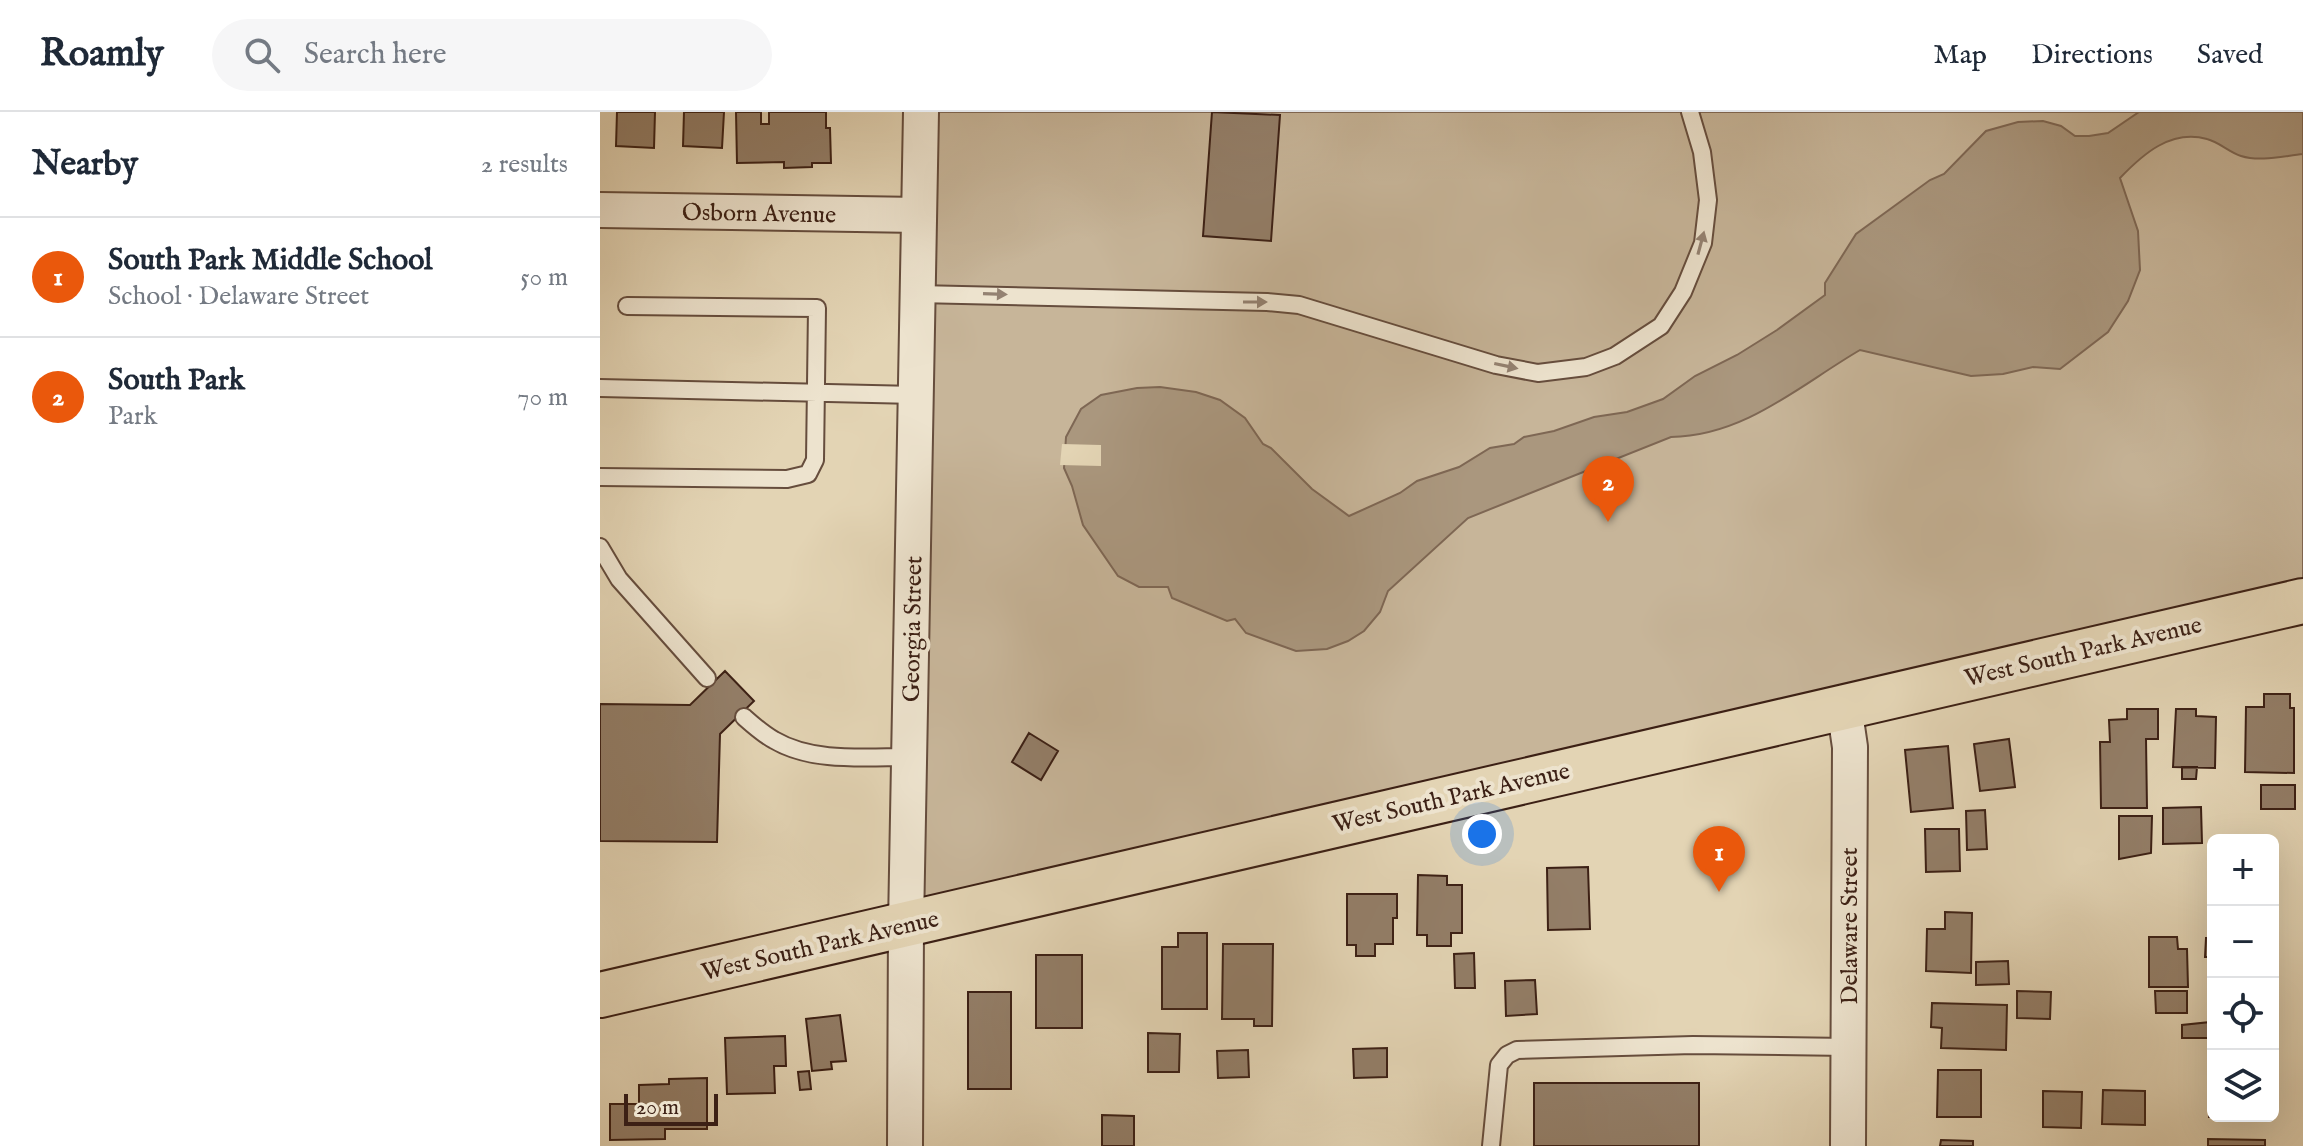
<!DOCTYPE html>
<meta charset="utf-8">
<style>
body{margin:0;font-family:"IM FELL English",serif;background:#f6f6f7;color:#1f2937}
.controls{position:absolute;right:24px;bottom:24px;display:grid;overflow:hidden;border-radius:12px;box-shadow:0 8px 32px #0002}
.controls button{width:72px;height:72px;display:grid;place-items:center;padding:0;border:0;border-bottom:2px solid #e0e1e3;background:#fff;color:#1f2937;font:40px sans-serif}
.scale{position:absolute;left:24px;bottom:20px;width:94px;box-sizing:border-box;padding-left:8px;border:4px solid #3c2015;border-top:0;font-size:22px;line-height:28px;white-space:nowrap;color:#3c2015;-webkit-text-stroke:6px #ede3ce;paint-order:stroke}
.you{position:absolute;left:882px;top:722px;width:28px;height:28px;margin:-20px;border:6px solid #fff;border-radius:50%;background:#1a73e8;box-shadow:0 0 0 12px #1a73e833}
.badge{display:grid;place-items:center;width:52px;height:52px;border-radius:50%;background:#ea580c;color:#fff;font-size:26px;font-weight:700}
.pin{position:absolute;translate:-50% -66px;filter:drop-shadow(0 2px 4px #0008)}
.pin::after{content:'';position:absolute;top:42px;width:28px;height:24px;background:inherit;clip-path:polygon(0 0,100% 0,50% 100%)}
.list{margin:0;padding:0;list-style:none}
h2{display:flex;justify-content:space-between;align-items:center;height:104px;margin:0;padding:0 32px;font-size:34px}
h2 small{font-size:26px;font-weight:400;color:#747a83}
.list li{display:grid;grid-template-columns:52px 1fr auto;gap:24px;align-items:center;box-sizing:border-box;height:120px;padding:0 32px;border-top:2px solid #e0e1e3}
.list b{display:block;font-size:30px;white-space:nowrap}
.list p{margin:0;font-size:26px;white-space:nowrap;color:#747a83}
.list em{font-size:26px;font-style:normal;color:#747a83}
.icon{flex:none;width:44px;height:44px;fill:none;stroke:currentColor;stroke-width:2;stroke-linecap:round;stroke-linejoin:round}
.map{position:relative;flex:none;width:1703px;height:1034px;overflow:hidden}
header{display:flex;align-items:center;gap:48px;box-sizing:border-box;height:112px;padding:0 40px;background:#fff;border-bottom:2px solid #e0e1e3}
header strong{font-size:38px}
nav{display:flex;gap:44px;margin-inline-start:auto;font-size:28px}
.search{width:560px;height:72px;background:#f6f6f7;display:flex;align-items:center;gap:20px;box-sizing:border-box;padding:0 28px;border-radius:44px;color:#747a83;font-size:30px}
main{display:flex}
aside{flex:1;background:#fff}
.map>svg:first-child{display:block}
</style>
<header>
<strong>Roamly</strong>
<div class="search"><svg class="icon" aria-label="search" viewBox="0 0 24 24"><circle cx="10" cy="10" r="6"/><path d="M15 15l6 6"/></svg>Search here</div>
<nav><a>Map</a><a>Directions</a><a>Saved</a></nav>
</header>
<main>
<aside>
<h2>Nearby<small>2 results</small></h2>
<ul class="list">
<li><span class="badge">1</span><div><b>South Park Middle School</b><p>School · Delaware Street</p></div><em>50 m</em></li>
<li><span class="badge">2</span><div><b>South Park</b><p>Park</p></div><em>70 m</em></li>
</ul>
</aside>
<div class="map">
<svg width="1703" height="1034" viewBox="0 0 1703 1034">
<rect width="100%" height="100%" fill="#e3d4b4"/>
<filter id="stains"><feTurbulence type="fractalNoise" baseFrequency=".0025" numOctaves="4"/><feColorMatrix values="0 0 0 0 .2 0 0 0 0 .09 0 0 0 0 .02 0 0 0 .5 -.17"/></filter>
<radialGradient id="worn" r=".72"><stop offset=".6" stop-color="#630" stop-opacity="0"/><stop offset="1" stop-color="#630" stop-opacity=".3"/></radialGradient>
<!-- green -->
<path fill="#c7b599" stroke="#826a57" stroke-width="2" d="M 321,0 L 1703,0 L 1703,491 L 306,813 Z"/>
<!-- water -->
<path fill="#aa977e" stroke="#7e6754" stroke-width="2" d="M 1539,0 L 1703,0 L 1703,42 C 1683,44 1660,50 1641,44 C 1629,40 1619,30 1607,27 C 1571,17 1543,42 1520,66 L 1538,119 L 1540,158 L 1528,189 L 1508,220 L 1460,257 L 1433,255 L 1403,262 L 1371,264 L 1260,238 C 1200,273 1145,324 1071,325 L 868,406 L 788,479 L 780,500 L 764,519 L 748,529 L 727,537 L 696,539 L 646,521 L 635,507 L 627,509 L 572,486 L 568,475 L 539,475 L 518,464 L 483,413 L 472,374 L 464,356 L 466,325 L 481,297 L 501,283 L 537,276 L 560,275 L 596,280 L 620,288 L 645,306 L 663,332 L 671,336 L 712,377 L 749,404 L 800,381 L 817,369 L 859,355 L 890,336 L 914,332 L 924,325 L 954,319 L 994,305 L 1027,300 L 1063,287 L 1095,264 L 1137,243 L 1177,218 L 1225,183 L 1225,171 L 1256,122 L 1330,68 L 1344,62 L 1386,19 L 1418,10 L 1443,9 L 1461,14 L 1475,24 L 1489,24 L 1508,21 Z"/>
<!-- pier -->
<path fill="#e3d4b4" d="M 462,332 L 501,333 L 501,354 L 460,353 Z"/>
<!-- building -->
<path fill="#937e68" stroke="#3c2015" stroke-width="2" d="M 17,0 L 55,0 L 54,36 L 16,34 Z
M 84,0 L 124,0 L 122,36 L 83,34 Z
M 136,0 L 161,0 L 161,12 L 169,12 L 169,0 L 226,0 L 226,16 L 230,16 L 231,51 L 212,51 L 212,55 L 184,56 L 184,50 L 137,51 Z
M 612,0 L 680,3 L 671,129 L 603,124 Z
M 125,559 L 154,589 L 120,622 L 117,730 L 0,729 L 0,592 L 90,593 Z
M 1664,582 L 1690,582 L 1690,596 L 1694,596 L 1694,661 L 1645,660 L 1646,595 L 1664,595 Z
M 1527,597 L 1558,597 L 1558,627 L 1546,627 L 1547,696 L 1501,696 L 1500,630 L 1510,630 L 1509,608 L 1527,607 Z
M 1576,597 L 1596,597 L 1596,604 L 1616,605 L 1615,656 L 1573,655 Z
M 429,621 L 458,639 L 441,668 L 412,650 Z
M 1409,627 L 1415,675 L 1380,679 L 1374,632 Z
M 1348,634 L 1353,696 L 1311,700 L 1305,638 Z
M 1582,655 L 1597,655 L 1596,667 L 1582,667 Z
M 1661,673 L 1695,673 L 1695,697 L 1661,697 Z
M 1601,695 L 1602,731 L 1563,732 L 1563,696 Z
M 1385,698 L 1387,737 L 1367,738 L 1366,699 Z
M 1519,704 L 1552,704 L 1551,741 L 1519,747 Z
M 1325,717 L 1359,717 L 1360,759 L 1326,760 Z
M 988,755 L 990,817 L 948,818 L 947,756 Z
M 818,763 L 847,764 L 847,773 L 862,773 L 862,821 L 851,821 L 851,834 L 827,834 L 827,823 L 817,823 Z
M 747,782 L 797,782 L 797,806 L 793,806 L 793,832 L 775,832 L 775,844 L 756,844 L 756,833 L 747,833 Z
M 1345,800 L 1372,801 L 1371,861 L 1326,859 L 1327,817 L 1345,817 Z
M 578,821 L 607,821 L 607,897 L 562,897 L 562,835 L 578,835 Z
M 1549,825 L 1577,825 L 1578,837 L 1587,837 L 1588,875 L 1549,875 Z
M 1606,826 L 1613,826 L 1613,845 L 1605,845 Z
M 623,832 L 673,832 L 672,914 L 654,914 L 654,907 L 622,907 Z
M 874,841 L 875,876 L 855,876 L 854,842 Z
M 436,843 L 482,843 L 482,916 L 436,916 Z
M 1408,849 L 1409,872 L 1376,873 L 1376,850 Z
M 935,868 L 937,902 L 906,904 L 905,869 Z
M 1417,879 L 1451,880 L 1450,907 L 1417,906 Z
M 1555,879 L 1587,879 L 1587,901 L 1556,901 Z
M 368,880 L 411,880 L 411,977 L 368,977 Z
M 1610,890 L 1613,890 L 1613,929 L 1610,926 L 1582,926 L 1582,913 L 1610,910 Z
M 1332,891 L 1407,893 L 1406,938 L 1341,936 L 1342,916 L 1331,915 Z
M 240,903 L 246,949 L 231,950 L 232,957 L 212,959 L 206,907 Z
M 548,921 L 580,922 L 579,960 L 548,960 Z
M 185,924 L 186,954 L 174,954 L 175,981 L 127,982 L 125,926 Z
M 787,936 L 787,965 L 754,966 L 753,937 Z
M 648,938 L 649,965 L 618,966 L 617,939 Z
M 1338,958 L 1381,958 L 1381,1005 L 1337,1005 Z
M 209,959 L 211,977 L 200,978 L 198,960 Z
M 1609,964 L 1613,964 L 1613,1004 L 1652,1004 L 1609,1005 Z
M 107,966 L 107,1017 L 65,1017 L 65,1027 L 10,1028 L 10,992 L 39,992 L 39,973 L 69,972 L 69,967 Z
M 934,971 L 1099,971 L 1099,1034 L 934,1034 Z
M 1503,978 L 1545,979 L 1545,1013 L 1502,1012 Z
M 1443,979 L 1482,980 L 1481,1016 L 1443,1015 Z
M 502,1003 L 534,1004 L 534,1034 L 502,1034 Z
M 1608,1027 L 1665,1028 L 1665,1034 L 1608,1034 Z
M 1341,1028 L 1373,1029 L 1373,1034 L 1340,1034 Z"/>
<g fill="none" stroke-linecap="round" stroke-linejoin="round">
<defs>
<path id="service" d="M 317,182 L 667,190 L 699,193 L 896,253 L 938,261 L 986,255 L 1015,244 L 1061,214 L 1083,180 L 1103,131 L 1108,88 L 1102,40 L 1090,0
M 0,276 L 316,283
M 0,365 L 187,367 L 208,362 L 215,348 L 217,196 L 27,194
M 0,435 L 19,467 L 107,566
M 144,605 C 153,613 163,622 174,628 C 213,651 266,645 310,645
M 891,1034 L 899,953 L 907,943 L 917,938 L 1093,933 L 1248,935"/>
<path id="minor" d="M 0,98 L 319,103
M 1244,594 L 1250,635 L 1248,1034
M 305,1034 L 306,813 L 321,0"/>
<path id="primary" d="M 0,883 L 1703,489"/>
</defs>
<!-- service casing -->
<use href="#service" stroke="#664d3d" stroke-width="20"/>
<!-- minor casing -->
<use href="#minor" stroke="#664d3d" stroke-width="38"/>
<!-- primary casing -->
<use href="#primary" stroke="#3c2015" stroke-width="48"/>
<!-- service -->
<use href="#service" stroke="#ede3ce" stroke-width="16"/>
<!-- minor -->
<use href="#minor" stroke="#ede3ce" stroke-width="34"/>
<!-- primary -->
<use href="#primary" stroke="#e3d4b4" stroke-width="44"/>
</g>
<!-- one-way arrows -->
<defs><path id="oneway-solid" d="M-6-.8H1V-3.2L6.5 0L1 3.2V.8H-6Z" transform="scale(2)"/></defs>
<g fill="#948272">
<use href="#oneway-solid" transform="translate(1101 131) rotate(-75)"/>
<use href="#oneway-solid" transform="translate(395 182) rotate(2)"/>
<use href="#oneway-solid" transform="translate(655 190)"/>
<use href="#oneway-solid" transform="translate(906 254) rotate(12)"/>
</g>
<g text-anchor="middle" stroke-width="8" stroke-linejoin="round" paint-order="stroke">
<!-- street labels -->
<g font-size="24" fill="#3c2015" stroke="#ede3ce">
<text transform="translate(159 101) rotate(1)" y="8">Osborn Avenue</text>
<text transform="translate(312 517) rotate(-89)" y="8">Georgia Street</text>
<text transform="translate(1483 539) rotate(-13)" y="8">West South Park Avenue</text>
<text transform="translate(851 685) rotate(-13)" y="8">West South Park Avenue</text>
<text transform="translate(1249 814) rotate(-90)" y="8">Delaware Street</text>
<text transform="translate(220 833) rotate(-13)" y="8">West South Park Avenue</text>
</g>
</g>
<rect width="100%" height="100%" filter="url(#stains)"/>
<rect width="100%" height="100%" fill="url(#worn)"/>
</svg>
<div class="controls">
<button>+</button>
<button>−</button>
<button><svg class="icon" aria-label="locate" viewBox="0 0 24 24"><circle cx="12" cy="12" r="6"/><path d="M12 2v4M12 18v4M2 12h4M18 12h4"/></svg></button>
<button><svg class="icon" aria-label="layers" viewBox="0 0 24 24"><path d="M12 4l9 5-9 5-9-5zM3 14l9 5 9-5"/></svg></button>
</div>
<div class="scale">20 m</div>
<div class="you"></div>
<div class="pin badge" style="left:1119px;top:780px">1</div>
<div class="pin badge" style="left:1008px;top:410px">2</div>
</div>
</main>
